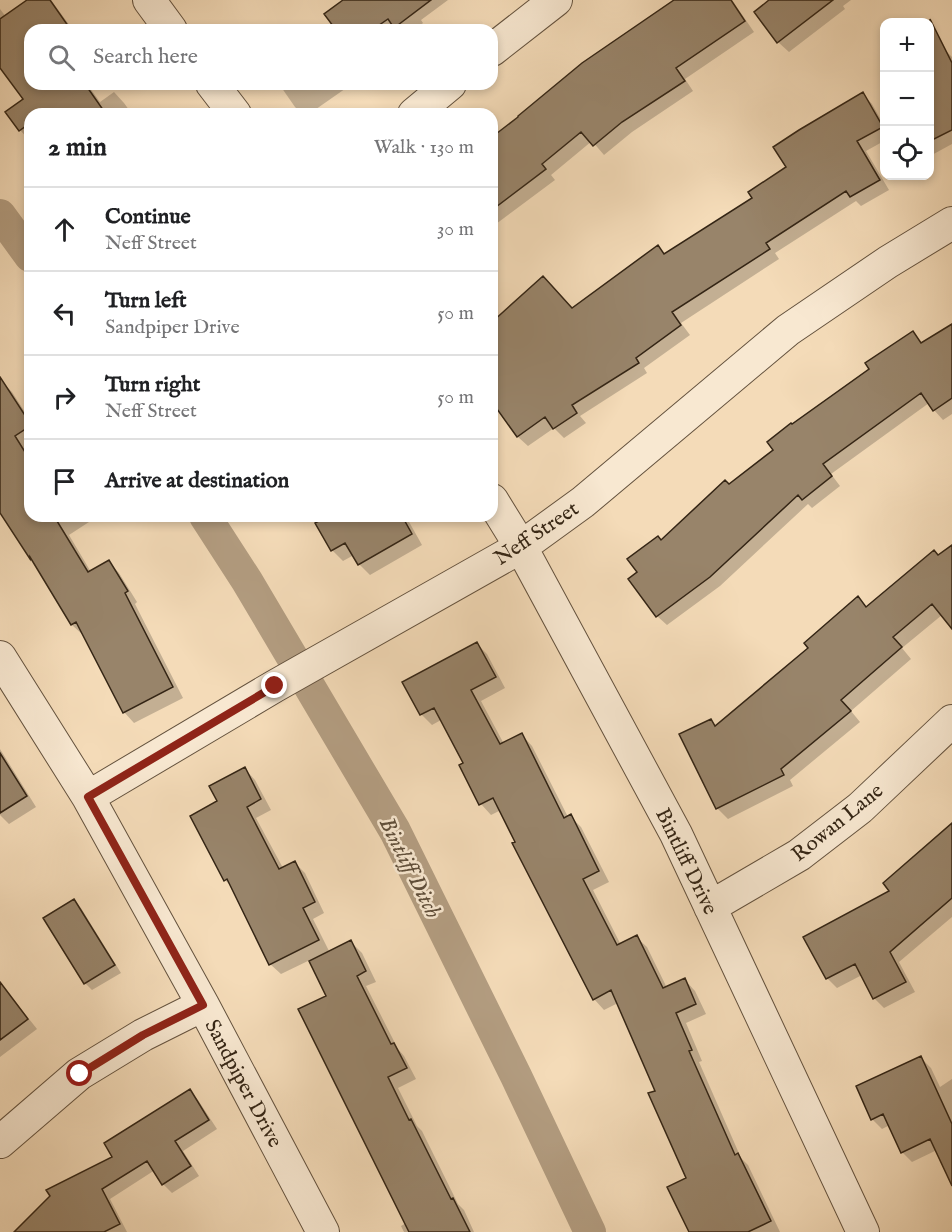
<!DOCTYPE html>
<meta charset="utf-8">
<style>
body{margin:0;font-family:"IM FELL English",serif;background:#f6f6f6;color:#202124}
.controls{position:absolute;right:18px;top:18px;display:grid;overflow:hidden;border-radius:12px;box-shadow:0 3px 9px #0003}
.controls button{width:54px;height:54px;display:grid;place-items:center;padding:0;border:0;border-bottom:2px solid #e0e0e0;background:#fff;color:#202124;font:30px sans-serif}
.stop{position:absolute;width:18px;height:18px;margin:-14px;border:4px solid #8f2418;border-radius:50%;background:#fff}
.stop.end{background:#8f2418;border-color:#fff;box-shadow:0 2px 6px #0008}
.list{margin:0;padding:0;list-style:none}
h2{display:flex;justify-content:space-between;align-items:center;height:78px;margin:0;padding:0 24px;font-size:26px}
h2 small{font-size:20px;font-weight:400;color:#757577}
.list li{display:grid;grid-template-columns:39px 1fr auto;gap:18px;align-items:center;box-sizing:border-box;height:84px;padding:0 24px;border-top:2px solid #e0e0e0}
.list b{display:block;font-size:22px;white-space:nowrap}
.list p{margin:0;font-size:20px;white-space:nowrap;color:#757577}
.list em{font-size:20px;font-style:normal;color:#757577}
.icon{flex:none;width:33px;height:33px;fill:none;stroke:currentColor;stroke-width:2;stroke-linecap:round;stroke-linejoin:round}
.map{position:relative;flex:none;width:952px;height:1232px;overflow:hidden}
.search{position:absolute;background:#fff;box-shadow:0 3px 9px #0003;left:24px;top:24px;width:474px;height:66px;display:flex;align-items:center;gap:15px;box-sizing:border-box;padding:0 21px;border-radius:18px;color:#757577;font-size:22px}
.panel{position:absolute;background:#fff;box-shadow:0 3px 9px #0003;left:24px;top:108px;width:474px;height:414px;border-radius:18px}
.map>svg:first-child{display:block}
</style>
<div class="map">
<svg width="952" height="1232" viewBox="0 0 952 1232">
<rect width="100%" height="100%" fill="#f4dbb8"/>
<filter id="stains"><feTurbulence type="fractalNoise" baseFrequency=".00333" numOctaves="4"/><feColorMatrix values="0 0 0 0 .2 0 0 0 0 .09 0 0 0 0 .02 0 0 0 .5 -.17"/></filter>
<radialGradient id="worn" r=".72"><stop offset=".6" stop-color="#630" stop-opacity="0"/><stop offset="1" stop-color="#630" stop-opacity=".3"/></radialGradient>
<!-- shadow -->
<path fill="#0003" d="M 29,0 L 51,0 L 73,30 L 30,30 L 30,84 L 87,84 L 100,102 L 114,92 L 124,103 L 132,114 L 30,114 L 30,141 L 20,130 L 7,112 L 25,100 L 0,65 L 0,9 L 6,17 Z
M 345,0 L 448,0 L 421,20 L 423,23 L 415,30 L 399,30 L 397,29 L 395,30 L 337,30 Z
M 676,0 L 732,0 L 754,32 L 685,79 L 693,91 L 632,132 L 604,155 L 592,141 L 551,175 L 555,180 L 492,227 L 492,139 Z
M 772,0 L 851,0 L 843,6 L 845,9 L 789,52 L 778,42 Z
M 944,49 L 952,57 L 952,144 L 930,156 L 930,91 L 936,87 L 930,75 L 930,57 Z
M 279,84 L 352,84 L 309,114 L 302,114 L 295,107 Z
M 863,94 L 872,104 L 884,125 L 884,141 L 866,151 L 889,190 L 861,206 L 856,201 L 775,253 L 779,259 L 681,323 L 690,335 L 644,368 L 647,373 L 580,416 L 586,423 L 564,438 L 554,428 L 528,446 L 518,437 L 492,399 L 492,324 L 572,310 L 657,247 L 666,255 L 754,199 Z
M 952,326 L 952,414 L 943,420 L 934,410 L 929,403 L 831,474 L 840,486 L 812,508 L 808,504 L 720,586 L 667,625 L 657,616 L 639,573 L 662,542 L 729,486 L 775,450 L 913,333 L 923,344 Z
M 1,381 L 12,392 L 30,420 L 30,443 L 24,447 L 30,456 L 30,516 L 86,516 L 89,522 L 69,535 L 91,572 L 109,562 L 119,573 L 137,602 L 135,604 L 183,698 L 134,723 L 124,712 L 83,635 L 72,625 L 28,551 L 0,511 L 0,382 Z
M 324,516 L 403,516 L 408,520 L 422,545 L 370,575 L 359,564 L 354,555 L 343,561 L 332,550 L 317,524 L 326,519 Z
M 952,547 L 952,626 L 942,615 L 902,648 L 911,659 L 851,711 L 860,722 L 790,780 L 793,786 L 728,819 L 717,808 L 711,721 L 717,726 L 811,648 L 858,598 L 867,608 Z
M 477,644 L 487,654 L 505,688 L 481,701 L 504,744 L 522,735 L 532,746 L 568,817 L 570,816 L 581,827 L 609,882 L 593,890 L 621,945 L 636,937 L 647,947 L 667,988 L 685,980 L 695,991 L 706,1014 L 686,1023 L 702,1061 L 699,1062 L 741,1158 L 748,1165 L 780,1232 L 690,1232 L 688,1179 L 657,1091 L 618,1003 L 604,1010 L 594,999 L 501,810 L 491,815 L 481,804 L 465,764 L 441,720 L 432,725 L 421,714 Z
M 0,749 L 36,807 L 9,824 L 0,815 Z
M 245,769 L 255,780 L 271,810 L 256,818 L 283,868 L 295,863 L 305,873 L 324,913 L 313,919 L 330,953 L 351,942 L 362,953 L 376,982 L 366,986 L 398,1049 L 404,1056 L 416,1079 L 398,1088 L 417,1126 L 422,1131 L 458,1204 L 464,1210 L 474,1232 L 404,1232 L 401,1226 L 406,1223 L 328,996 L 310,960 L 281,974 L 270,964 L 234,889 L 225,880 L 219,802 Z
M 952,824 L 952,917 L 899,962 L 915,992 L 884,1008 L 875,999 L 862,975 L 837,988 L 827,978 L 805,937 L 892,891 Z
M 74,901 L 81,908 L 121,973 L 92,990 L 85,983 Z
M 5,991 L 14,1000 L 37,1029 L 0,1057 L 0,994 Z
M 921,1058 L 931,1068 L 940,1087 L 952,1079 L 952,1163 L 937,1150 L 912,1162 L 902,1152 L 890,1125 L 882,1129 L 872,1119 Z
M 189,1091 L 198,1100 L 217,1129 L 183,1151 L 199,1176 L 172,1193 L 163,1184 L 155,1170 L 110,1199 L 127,1232 L 16,1232 L 115,1157 Z"/>
<g fill="none" stroke-linecap="round" stroke-linejoin="round">
<!-- canal -->
<path stroke="#b39d81" stroke-width="32" d="M 0,215 L 30,256
M 205,516 L 247,581 L 395,831 L 516,1076 L 590,1232"/>
</g>
<!-- building -->
<path fill="#98846a" stroke="#342515" stroke-width="1.5" d="M 27,0 L 50,0 L 71,30 L 30,30 L 30,84 L 85,84 L 106,114 L 30,114 L 30,123 L 19,131 L 5,112 L 23,99 L 0,68 L 0,19 Z
M 343,0 L 431,0 L 394,28 L 388,19 L 372,30 L 336,30 L 324,14 Z
M 674,0 L 731,0 L 745,21 L 676,68 L 685,81 L 622,122 L 593,146 L 581,132 L 542,164 L 546,169 L 492,210 L 492,137 L 518,117 L 518,116 L 582,63 Z
M 769,0 L 833,0 L 777,43 L 754,12 Z
M 930,19 L 952,63 L 952,130 L 930,141 Z
M 863,92 L 883,127 L 857,141 L 880,180 L 850,197 L 846,191 L 766,243 L 770,249 L 672,312 L 681,325 L 636,358 L 639,363 L 572,405 L 577,413 L 553,429 L 545,417 L 517,437 L 492,402 L 492,322 L 543,276 L 572,308 L 658,245 L 664,254 L 752,198 L 748,192 L 786,167 L 773,147 L 799,130 Z
M 952,324 L 952,398 L 933,411 L 921,393 L 823,464 L 832,476 L 802,500 L 798,495 L 710,577 L 656,617 L 628,579 L 637,572 L 627,559 L 658,536 L 661,540 L 725,480 L 729,484 L 773,450 L 767,442 L 791,423 L 792,424 L 869,369 L 865,363 L 913,331 L 921,343 Z
M 0,377 L 30,423 L 30,426 L 15,436 L 30,460 L 30,516 L 54,516 L 88,572 L 109,560 L 128,591 L 125,593 L 173,687 L 123,713 L 76,622 L 71,625 L 30,557 L 30,559 L 0,513 Z
M 328,516 L 402,516 L 412,534 L 358,565 L 345,543 L 331,551 L 315,523 Z
M 952,545 L 952,629 L 932,604 L 893,637 L 902,647 L 841,700 L 851,711 L 781,769 L 784,775 L 716,809 L 679,734 L 711,719 L 715,726 L 808,648 L 804,643 L 858,596 L 866,607 L 934,550 L 938,555 Z
M 477,642 L 496,677 L 471,690 L 500,744 L 522,733 L 564,818 L 571,814 L 599,871 L 583,879 L 617,945 L 637,935 L 663,988 L 685,978 L 696,1004 L 676,1013 L 692,1050 L 689,1051 L 735,1155 L 738,1153 L 771,1221 L 748,1232 L 689,1232 L 667,1187 L 686,1178 L 648,1093 L 655,1091 L 611,990 L 593,1000 L 512,843 L 515,842 L 493,798 L 479,805 L 459,765 L 463,763 L 434,708 L 420,715 L 402,682 Z
M 0,753 L 27,796 L 0,813 Z
M 245,767 L 261,799 L 247,807 L 279,869 L 295,861 L 315,902 L 303,908 L 319,940 L 269,965 L 227,879 L 224,881 L 190,816 L 217,801 L 209,786 Z
M 952,823 L 952,898 L 890,952 L 906,982 L 873,999 L 855,964 L 826,979 L 803,937 L 889,891 L 883,883 Z
M 74,899 L 115,965 L 84,984 L 43,918 Z
M 351,940 L 366,971 L 357,976 L 391,1044 L 394,1043 L 407,1068 L 388,1077 L 409,1120 L 411,1119 L 451,1199 L 453,1198 L 470,1232 L 409,1232 L 298,1009 L 326,996 L 309,961 Z
M 0,982 L 28,1019 L 0,1040 Z
M 921,1056 L 952,1124 L 952,1186 L 930,1139 L 901,1153 L 883,1114 L 871,1120 L 856,1086 Z
M 190,1089 L 209,1120 L 175,1141 L 191,1166 L 162,1185 L 147,1161 L 102,1189 L 120,1224 L 104,1232 L 14,1232 L 50,1196 L 46,1190 L 112,1157 L 104,1143 Z"/>
<g fill="none" stroke-linecap="round" stroke-linejoin="round">
<defs>
<path id="minor" d="M 149,0 L 171,30
M 492,50 L 556,0
M 212,84 L 235,114
M 414,114 L 450,84
M 492,500 L 521,547 L 676,834 L 863,1232
M 0,657 L 88,797 L 203,1005 L 323,1232
M 88,797 L 275,686 L 521,547 L 583,502 L 788,330 L 888,262 L 952,223
M 710,907 L 799,855 L 860,808 L 952,721
M 0,1142 L 79,1074 L 143,1035 L 203,1005"/>
</defs>
<!-- minor casing -->
<use href="#minor" stroke="#64523e" stroke-width="34"/>
<!-- minor -->
<use href="#minor" stroke="#f8e8d1" stroke-width="32"/>
</g>
<g fill="none" stroke-linecap="round" stroke-linejoin="round">
<!-- route -->
<path stroke="#8f2418" stroke-width="8" d="M 80,1074 L 143,1035 L 203,1005 L 88,797 L 275,686"/>
</g>
<g text-anchor="middle" stroke-width="5" stroke-linejoin="round" paint-order="stroke">
<!-- street labels -->
<g font-size="21" fill="#342515" stroke="#f8e8d1">
<text transform="translate(536 533) rotate(-34)" y="7">Neff Street</text>
<text transform="translate(837 822) rotate(-39)" y="7">Rowan Lane</text>
<text transform="translate(687 861) rotate(64)" y="7">Bintliff Drive</text>
<text transform="translate(244 1083) rotate(62)" y="7">Sandpiper Drive</text>
</g>
<!-- water labels -->
<g font-size="22" font-style="italic" fill="#604f3b" stroke="#f8e8d1">
<text transform="translate(411 867) rotate(63)" y="8">Bintliff Ditch</text>
</g>
</g>
<rect width="100%" height="100%" filter="url(#stains)"/>
<rect width="100%" height="100%" fill="url(#worn)"/>
</svg>
<div class="controls">
<button>+</button>
<button>−</button>
<button><svg class="icon" aria-label="locate" viewBox="0 0 24 24"><circle cx="12" cy="12" r="6"/><path d="M12 2v4M12 18v4M2 12h4M18 12h4"/></svg></button>
</div>
<div class="stop" style="left:80px;top:1074px"></div>
<div class="stop end" style="left:275px;top:686px"></div>
<div class="search"><svg class="icon" aria-label="search" viewBox="0 0 24 24"><circle cx="10" cy="10" r="6"/><path d="M15 15l6 6"/></svg>Search here</div>
<section class="panel">
<h2>2 min<small>Walk · 130 m</small></h2>
<ul class="list">
<li><svg class="icon" aria-label="ahead" viewBox="0 0 24 24"><path d="M12 20V5M6 11l6-6 6 6"/></svg><div><b>Continue</b><p>Neff Street</p></div><em>30 m</em></li>
<li><svg class="icon" aria-label="left" viewBox="0 0 24 24"><path d="M17 20v-9H6M10 6l-5 5 5 5"/></svg><div><b>Turn left</b><p>Sandpiper Drive</p></div><em>50 m</em></li>
<li><svg class="icon" aria-label="right" viewBox="0 0 24 24"><path d="M7 20v-9h11M14 6l5 5-5 5"/></svg><div><b>Turn right</b><p>Neff Street</p></div><em>50 m</em></li>
<li><svg class="icon" aria-label="arrive" viewBox="0 0 24 24"><path d="M6 21V4h12l-3 4 3 4H6"/></svg><div><b>Arrive at destination</b></div></li>
</ul>
</section>
</div>
